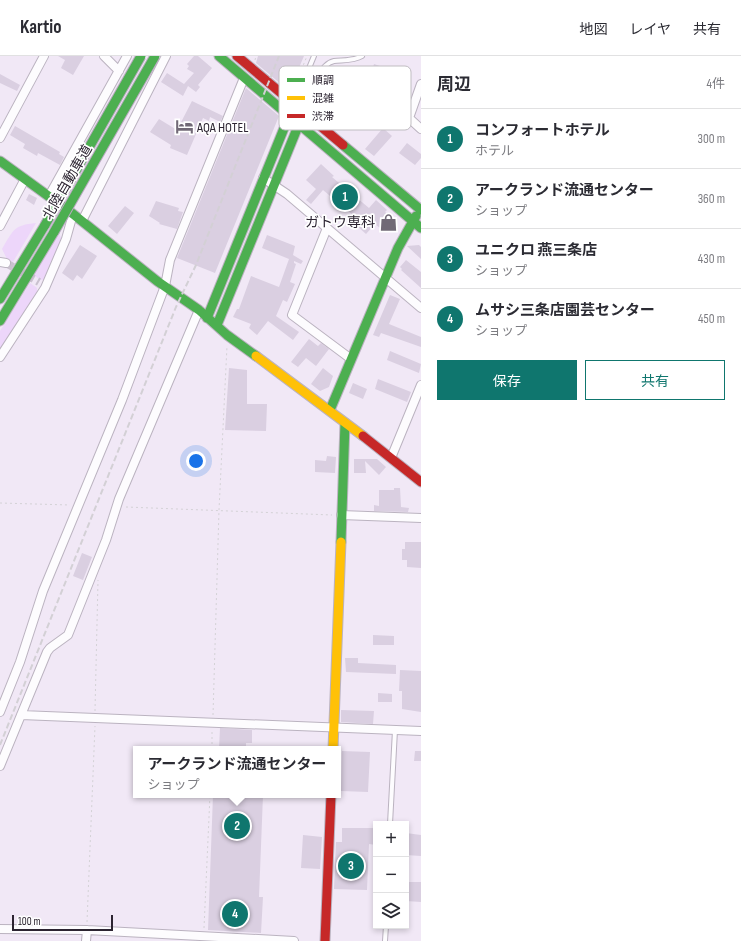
<!DOCTYPE html>
<html lang="ja">
<meta charset="utf-8">
<style>
body{margin:0;font-family:"Sofia Sans Condensed","Noto Sans JP",sans-serif;background:#f2f2f3;color:#2b2b33}
.controls{position:absolute;right:12px;bottom:12px;display:grid;overflow:hidden;border-radius:0px;box-shadow:0 2px 6px #0003}
.controls button{width:36px;height:36px;display:grid;place-items:center;padding:0;border:0;border-bottom:1px solid #e1e1e2;background:#fff;color:#2b2b33;font:20px sans-serif}
.scale{position:absolute;left:12px;bottom:10px;width:101px;box-sizing:border-box;padding-left:4px;border:2px solid #2c2431;border-top:0;font-size:11px;line-height:14px;white-space:nowrap;color:#2c2431;-webkit-text-stroke:3px #fff;paint-order:stroke}
.you{position:absolute;left:196px;top:405px;width:14px;height:14px;margin:-10px;border:3px solid #fff;border-radius:50%;background:#1a73e8;box-shadow:0 0 0 6px #1a73e833}
.badge{display:grid;place-items:center;width:26px;height:26px;border-radius:50%;background:#0f766e;color:#fff;font-size:13px;font-weight:700}
.pin{position:absolute;translate:-50% -50%;border:2px solid #fff;box-shadow:0 1px 4px #0006}
.popup{position:absolute;left:133px;top:690px;width:208px;height:52px;box-sizing:border-box;display:grid;place-content:center;border-radius:0px;background:#fff;filter:drop-shadow(0 1px 3px #0005);font-size:13px;white-space:nowrap;color:#7c7c81}
.popup b{font-size:15px;color:#2b2b33}
.popup::after{content:'';position:absolute;left:50%;top:100%;margin-left:-8px;border:8px solid transparent;border-top-color:#fff}
.list{margin:0;padding:0;list-style:none}
h2{display:flex;justify-content:space-between;align-items:center;height:52px;margin:0;padding:0 16px;font-size:17px}
h2 small{font-size:13px;font-weight:400;color:#7c7c81}
.list li{display:grid;grid-template-columns:26px 1fr auto;gap:12px;align-items:center;box-sizing:border-box;height:60px;padding:0 16px;border-top:1px solid #e1e1e2}
.list b{display:block;font-size:15px;white-space:nowrap}
.list p{margin:0;font-size:13px;white-space:nowrap;color:#7c7c81}
.list em{font-size:13px;font-style:normal;color:#7c7c81}
.actions{display:flex;gap:8px;padding:12px 16px}
.actions a{flex:1;padding:9px 0;border:1px solid #0f766e;border-radius:0px;text-align:center;font-size:14px;color:#0f766e}
.actions .main{background:#0f766e;color:#fff}
.icon{flex:none;width:22px;height:22px;fill:none;stroke:currentColor;stroke-width:2;stroke-linecap:round;stroke-linejoin:round}
.map{position:relative;flex:none;width:421px;height:885px;overflow:hidden}
header{display:flex;align-items:center;gap:24px;box-sizing:border-box;height:56px;padding:0 20px;background:#fff;border-bottom:1px solid #e1e1e2}
header strong{font-size:19px}
nav{display:flex;gap:22px;margin-inline-start:auto;font-size:14px}
main{display:flex}
aside{flex:1;background:#fff}
.map>svg:first-child{display:block}
</style>
<header>
<strong>Kartio</strong>
<nav><a>地図</a><a>レイヤ</a><a>共有</a></nav>
</header>
<main>
<div class="map">
<svg width="421" height="885" viewBox="0 0 421 885">
<rect width="100%" height="100%" fill="#f1e8f6"/>
<!-- green -->
<path fill="#edd6fa" d="M 36,167 L 13,206 L 7,203 L 2,193 C 13,175 13,169 36,167 Z
M 59,178 L 63,185 L 46,223 L 40,224 L 33,218 Z
M 30,227 L 37,232 L 37,236 L 0,294 L 0,275 Z"/>
<!-- building -->
<path fill="#dacfe1" d="M 58,0 L 84,0 L 73,19 L 61,12 L 65,4 Z
M 194,0 L 198,0 L 212,12 L 198,29 L 200,31 L 196,36 L 188,30 L 183,40 L 161,26 L 167,17 L 184,28 L 194,17 L 187,13 L 189,10 L 187,8 Z
M 258,0 L 304,0 L 289,35 L 256,7 Z
M 374,8 L 383,11 L 379,24 L 370,21 Z
M 0,18 L 20,29 L 17,35 L 0,27 Z
M 246,32 L 279,60 L 215,217 L 177,202 Z
M 192,45 L 223,60 L 220,66 L 210,61 L 209,65 L 203,62 L 187,99 L 170,92 L 171,89 L 150,76 L 159,63 L 177,74 Z
M 15,70 L 60,96 L 59,98 L 64,101 L 60,109 L 38,97 L 37,100 L 23,92 L 25,88 L 10,79 Z
M 383,72 L 392,80 L 374,100 L 365,93 Z
M 407,87 L 421,98 L 421,102 L 415,109 L 399,97 Z
M 321,108 L 334,120 L 332,121 L 369,152 L 376,144 L 387,154 L 385,156 L 396,164 L 397,174 L 389,167 L 384,168 L 381,173 L 375,168 L 366,178 L 357,170 L 361,166 L 323,134 L 311,148 L 306,144 L 316,133 L 306,124 Z
M 29,138 L 37,142 L 34,149 L 26,144 Z
M 156,145 L 179,152 L 178,155 L 183,156 L 177,173 L 159,168 L 160,167 L 149,160 Z
M 125,150 L 134,157 L 117,178 L 108,170 Z
M 267,179 L 295,190 L 293,199 L 303,205 L 301,208 L 294,205 L 294,207 L 296,208 L 290,226 L 295,228 L 287,246 L 283,244 L 276,260 L 299,276 L 293,284 L 268,265 L 257,279 L 249,272 L 251,268 L 233,261 L 237,253 L 239,253 L 251,220 L 279,231 L 289,203 L 262,192 Z
M 80,189 L 97,200 L 82,223 L 77,219 L 73,225 L 62,217 Z
M 419,189 L 421,191 L 421,203 L 407,190 Z
M 406,204 L 421,216 L 421,232 L 401,214 L 402,213 L 400,211 Z
M 390,239 L 400,243 L 389,268 L 421,281 L 421,291 L 381,277 L 379,281 L 373,279 Z
M 309,283 L 318,290 L 321,287 L 329,293 L 316,310 L 306,302 L 298,311 L 291,306 Z
M 390,295 L 421,308 L 419,317 L 387,304 Z
M 229,312 L 247,314 L 247,348 L 267,348 L 266,375 L 225,374 Z
M 323,312 L 333,320 L 329,331 L 320,335 L 311,328 Z
M 378,323 L 411,336 L 407,346 L 375,333 Z
M 353,327 L 367,333 L 363,343 L 349,337 Z
M 327,400 L 336,401 L 335,417 L 315,416 L 315,404 L 326,405 Z
M 354,403 L 377,403 L 386,411 L 379,419 L 365,405 L 366,417 L 354,417 Z
M 394,432 L 400,432 L 401,451 L 409,452 L 408,456 L 374,455 L 374,449 L 379,450 L 379,434 L 394,434 Z
M 405,486 L 421,486 L 421,512 L 407,511 L 407,504 L 402,504 L 402,493 L 405,493 Z
M 82,497 L 92,501 L 83,524 L 73,520 Z
M 373,579 L 394,580 L 394,589 L 373,589 Z
M 345,602 L 358,602 L 358,607 L 396,609 L 396,618 L 346,616 Z
M 400,614 L 421,615 L 421,656 L 402,653 L 402,635 L 399,635 Z
M 378,637 L 392,638 L 392,646 L 378,646 Z
M 341,654 L 374,655 L 373,668 L 341,666 Z
M 220,672 L 252,674 L 252,687 L 246,687 L 246,693 L 219,693 Z
M 342,695 L 370,696 L 368,736 L 341,735 Z
M 415,695 L 421,695 L 421,705 L 414,705 Z
M 213,739 L 263,739 L 259,841 L 263,841 L 261,877 L 208,874 Z
M 342,772 L 376,772 L 376,789 L 369,788 L 367,834 L 334,833 L 336,786 L 342,786 Z
M 406,777 L 421,779 L 421,800 L 406,799 Z
M 303,779 L 322,781 L 320,813 L 301,812 Z
M 406,826 L 421,826 L 421,846 L 406,845 Z"/>
<g fill="none" stroke-linecap="round" stroke-linejoin="round">
<!-- street-tunnel -->
<path stroke="#cac1cf" stroke-width="8" stroke-dasharray="8 4" stroke-linecap="butt" d="M 6,207 L 39,226"/>
<defs>
<path id="lane" d="M 295,46 L 314,0
M 304,56 C 309,42 318,8 334,5 C 343,4 354,5 362,0
M 390,768 L 395,674
M 385,885 L 386,870"/>
<path id="street" d="M 104,0 L 119,15
M 421,28 L 409,62 L 421,73
M 0,82 L 44,0
M 263,122 L 287,138 L 421,252
M 49,140 L 127,0
M 82,165 L 166,0
M 0,170 L 25,123
M 327,172 L 292,259 L 351,303
M 0,206 L 6,207
M 0,301 L 45,232 L 66,183 L 73,158
M 391,402 L 421,329
M 341,459 L 421,462
M 0,656 L 20,606 L 43,535 L 122,344 L 165,230 L 170,204 L 244,22
M 21,659 L 421,675
M 0,710 L 47,596 L 50,592 L 68,579 L 106,484 L 119,443 L 199,254
M 0,873 L 87,874 L 294,885
M 86,885 L 87,874"/>
<path id="fast" d="M 219,0 L 421,172
M 343,89 L 421,154
M 0,105 L 73,158 L 157,225 L 199,254 L 227,279 L 256,300
M 0,243 L 45,169
M 207,262 L 291,55
M 0,265 L 54,176
M 217,269 L 301,63
M 330,354 L 398,192 L 416,160
M 341,486 L 345,367"/>
<path id="slow" d="M 256,300 L 363,380
M 333,693 L 341,486"/>
<path id="jam" d="M 237,0 L 343,89
M 363,380 L 421,426
M 325,885 L 331,739"/>
</defs>
<!-- lane casing -->
<use href="#lane" stroke="#bbb3c0" stroke-width="6"/>
<!-- street casing -->
<use href="#street" stroke="#bbb3c0" stroke-width="10"/>
<!-- fast casing -->
<use href="#fast" stroke="#bbb3c0" stroke-width="11"/>
<!-- slow casing -->
<use href="#slow" stroke="#bbb3c0" stroke-width="11"/>
<!-- jam casing -->
<use href="#jam" stroke="#bbb3c0" stroke-width="11"/>
<!-- path -->
<path stroke="#d4d2d6" stroke-width="1" stroke-dasharray="2 3" stroke-linecap="butt" d="M 255,4 L 256,0
M 294,32 L 307,0
M 0,447 L 70,449
M 126,451 L 332,459
M 95,655 L 98,524
M 213,659 L 219,454 L 227,290
M 212,693 L 212,674
M 87,866 L 95,670
M 204,872 L 210,739"/>
<!-- lane -->
<use href="#lane" stroke="#fdfcfe" stroke-width="4"/>
<!-- street -->
<use href="#street" stroke="#fdfcfe" stroke-width="8"/>
<!-- fast -->
<use href="#fast" stroke="#4caf50" stroke-width="9"/>
<!-- slow -->
<use href="#slow" stroke="#ffc107" stroke-width="9"/>
<!-- jam -->
<use href="#jam" stroke="#c62828" stroke-width="9"/>
<!-- rail -->
<path stroke="#d3d0d5" stroke-width="2" stroke-dasharray="6 3" stroke-linecap="butt" d="M 0,689 L 176,251 L 196,209 L 279,0"/>
<defs>
<path id="fast-bridge" d="M 45,169 L 141,0
M 54,176 L 155,0"/>
</defs>
<!-- fast-bridge casing -->
<use href="#fast-bridge" stroke="#b9abc0" stroke-width="11" stroke-linecap="butt"/>
<!-- fast-bridge -->
<use href="#fast-bridge" stroke="#4caf50" stroke-width="9"/>
</g>
<!-- icons -->
<defs>
<symbol id="hotel-bare" viewBox="-9 -9 18 18"><path d="M-6-4.5h1.5V1H6V5H4.5V3h-9V5H-6ZM-4 0a1.8 1.8 0 1 1 3.6 0ZM.5 0V-2.5h3Q6-2.5 6 0Z" fill="#716976" stroke="#fff" stroke-width="2.5" paint-order="stroke"/></symbol>
<symbol id="shop-bare" viewBox="-9 -9 18 18"><path d="M-5-2.5h2.3a2.7 3.5 0 0 1 5.4 0H5L5.5 6h-11ZM-1.5-2.5h3a1.5 2.3 0 0 0-3 0Z" fill="#716976" stroke="#fff" stroke-width="2.5" paint-order="stroke"/></symbol>
</defs>
<g fill-rule="evenodd">
<use href="#hotel-bare" x="172" y="58" width="25" height="25"/>
<use href="#shop-bare" x="376" y="154" width="25" height="25"/>
</g>
<g text-anchor="middle" stroke-width="3.5" stroke-linejoin="round" paint-order="stroke">
<!-- poi labels -->
<g font-size="14" fill="#2c2431" stroke="#fff" text-anchor="start">
<text x="197" y="76">AQA HOTEL</text>
<text x="375" y="171" text-anchor="end">ガトウ専科</text>
</g>
<!-- street labels -->
<g font-size="14" fill="#2c2431" stroke="#fff">
<text transform="translate(67 126) rotate(-60)" y="5">北陸自動車道</text>
</g>
</g>
<!-- legend -->
<rect x="279" y="10" width="132" height="64" rx="6" fill="#fff" stroke="#c0bdc1" stroke-width="1"/>
<rect x="287" y="22" width="18" height="4" fill="#4caf50"/>
<rect x="287" y="40" width="18" height="4" fill="#ffc107"/>
<rect x="287" y="58" width="18" height="4" fill="#c62828"/>
<g font-size="11" fill="#2c2431">
<text x="312" y="28">順調</text>
<text x="312" y="46">混雑</text>
<text x="312" y="64">渋滞</text>
</g>
</svg>
<div class="controls">
<button>+</button>
<button>−</button>
<button><svg class="icon" aria-label="layers" viewBox="0 0 24 24"><path d="M12 4l9 5-9 5-9-5zM3 14l9 5 9-5"/></svg></button>
</div>
<div class="scale">100 m</div>
<div class="you"></div>
<div class="pin badge" style="left:345px;top:141px">1</div>
<div class="pin badge" style="left:237px;top:770px">2</div>
<div class="popup"><b>アークランド流通センター</b>ショップ</div>
<div class="pin badge" style="left:351px;top:810px">3</div>
<div class="pin badge" style="left:235px;top:858px">4</div>
</div>
<aside>
<h2>周辺<small>4件</small></h2>
<ul class="list">
<li><span class="badge">1</span><div><b>コンフォートホテル</b><p>ホテル</p></div><em>300 m</em></li>
<li><span class="badge">2</span><div><b>アークランド流通センター</b><p>ショップ</p></div><em>360 m</em></li>
<li><span class="badge">3</span><div><b>ユニクロ 燕三条店</b><p>ショップ</p></div><em>430 m</em></li>
<li><span class="badge">4</span><div><b>ムサシ三条店園芸センター</b><p>ショップ</p></div><em>450 m</em></li>
</ul>
<div class="actions"><a class="main">保存</a><a>共有</a></div>
</aside>
</main>
